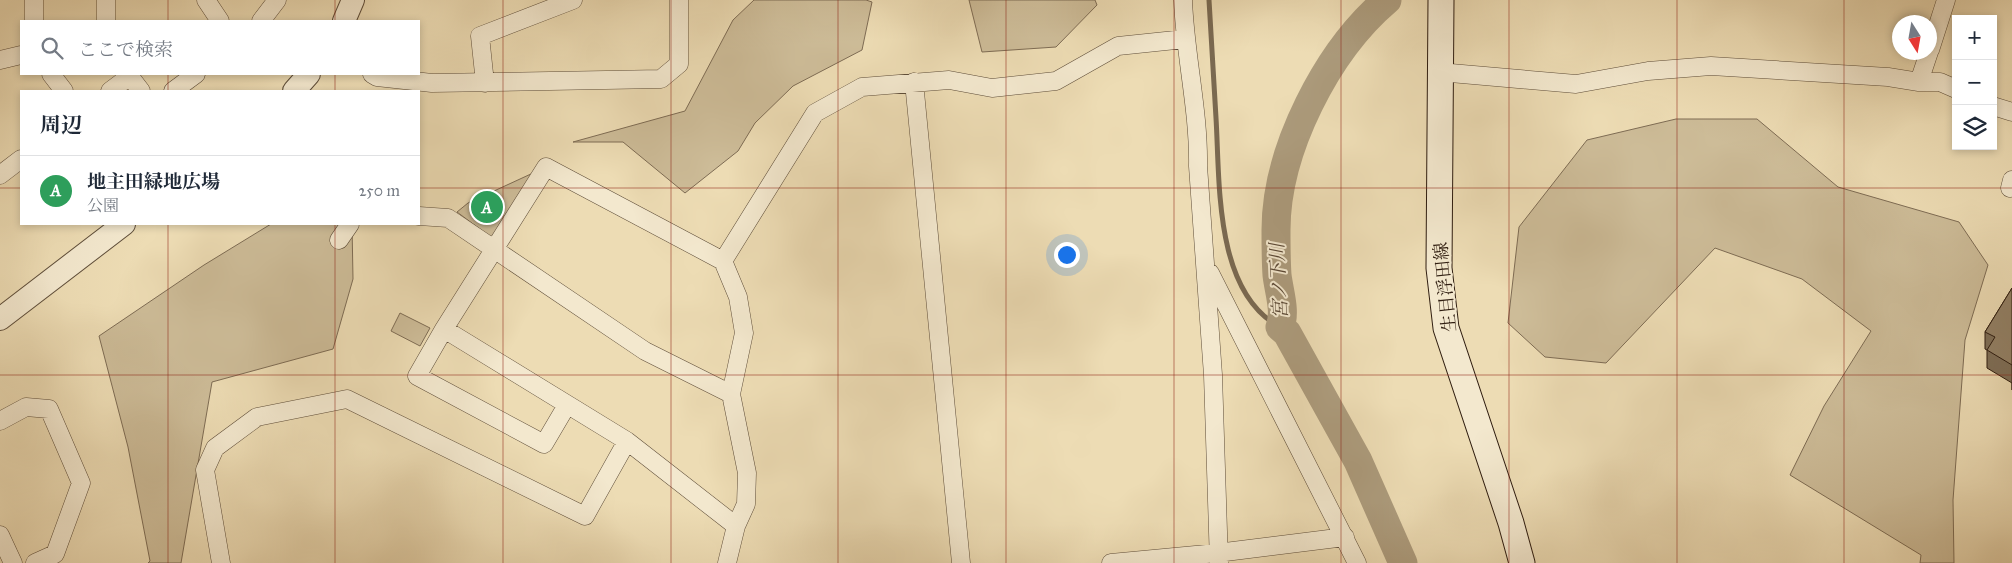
<!DOCTYPE html>
<html lang="ja">
<meta charset="utf-8">
<style>
body{margin:0;font-family:"IM FELL Great Primer","Noto Serif JP",serif;background:#f2f2f3;color:#1f2937}
.controls{position:absolute;right:15px;top:15px;display:grid;overflow:hidden;border-radius:0px;box-shadow:0 2px 8px #0003}
.controls button{width:45px;height:45px;display:grid;place-items:center;padding:0;border:0;border-bottom:1px solid #e0e1e3;background:#fff;color:#1f2937;font:25px sans-serif}
.compass{position:absolute;left:1892px;top:15px;width:45px;height:45px;border-radius:50%;background:#fff;box-shadow:0 2px 8px #0003;rotate:169deg}
.you{position:absolute;left:1066px;top:254px;width:18px;height:18px;margin:-12px;border:4px solid #fff;border-radius:50%;background:#1a73e8;box-shadow:0 0 0 8px #1a73e833}
.badge{display:grid;place-items:center;width:32px;height:32px;border-radius:50%;background:#b45309;color:#fff;font-size:16px;font-weight:700}
.pin{position:absolute;translate:-50% -50%;border:2px solid #fff;box-shadow:0 1px 5px #0006}
.list{margin:0;padding:0;list-style:none}
h2{display:flex;justify-content:space-between;align-items:center;height:65px;margin:0;padding:0 20px;font-size:21px}
h2 small{font-size:16px;font-weight:400;color:#747a83}
.list li{display:grid;grid-template-columns:32px 1fr auto;gap:15px;align-items:center;box-sizing:border-box;height:70px;padding:0 20px;border-top:1px solid #e0e1e3}
.list b{display:block;font-size:19px;white-space:nowrap}
.list p{margin:0;font-size:16px;white-space:nowrap;color:#747a83}
.list em{font-size:16px;font-style:normal;color:#747a83}
.icon{flex:none;width:28px;height:28px;fill:none;stroke:currentColor;stroke-width:2;stroke-linecap:round;stroke-linejoin:round}
.map{position:relative;flex:none;width:2012px;height:563px;overflow:hidden}
.search{position:absolute;background:#fff;box-shadow:0 2px 8px #0003;left:20px;top:20px;width:400px;height:55px;display:flex;align-items:center;gap:12px;box-sizing:border-box;padding:0 18px;border-radius:0px;color:#747a83;font-size:19px}
.panel{position:absolute;background:#fff;box-shadow:0 2px 8px #0003;left:20px;top:90px;width:400px;height:135px;border-radius:0px}
.map>svg:first-child{display:block}
</style>
<div class="map">
<svg width="2012" height="563" viewBox="0 0 2012 563">
<rect width="100%" height="100%" fill="#eddcb4"/>
<filter id="stains"><feTurbulence type="fractalNoise" baseFrequency=".004" numOctaves="4"/><feColorMatrix values="0 0 0 0 .2 0 0 0 0 .09 0 0 0 0 .02 0 0 0 .5 -.17"/></filter>
<radialGradient id="worn" r=".72"><stop offset=".6" stop-color="#630" stop-opacity="0"/><stop offset="1" stop-color="#630" stop-opacity=".3"/></radialGradient>
<!-- green -->
<path fill="#cdbc98" stroke="#7e6c54" d="M 754,0 L 866,0 L 872,2 L 862,50 L 793,86 L 755,123 L 738,151 L 685,193 L 623,142 L 573,142 L 685,111 L 733,20 Z
M 969,0 L 1095,0 L 1097,5 L 1056,47 L 982,52 Z
M 1676,119 L 1757,119 L 1838,187 L 1959,222 L 1988,265 L 1965,340 L 1953,500 L 1954,563 L 1920,563 L 1921,555 L 1790,475 L 1824,406 L 1871,331 L 1802,279 L 1715,248 L 1606,363 L 1545,357 L 1508,323 L 1519,227 L 1587,140 Z
M 533,173 L 492,238 L 457,212 L 468,203 Z
M 271,224 L 352,224 L 353,279 L 333,349 L 212,382 L 181,563 L 148,563 L 150,561 L 128,447 L 99,336 L 204,265 Z
M 400,313 L 430,328 L 420,346 L 391,331 Z"/>
<g fill="none" stroke-linecap="round" stroke-linejoin="round">
<!-- stream -->
<path stroke="#7a6951" stroke-width="5" d="M 1209,0 C 1211,39 1214,79 1216,118 C 1220,182 1214,292 1280,327"/>
<!-- river -->
<path stroke="#ac9b7c" stroke-width="29" d="M 1387,0 C 1327,51 1276,150 1276,230 C 1276,245 1276,260 1277,275 C 1279,292 1286,311 1280,327 L 1287,333 L 1358,461 L 1403,563"/>
<defs>
<path id="minor" d="M 206,0 L 220,21
M 1183,0 C 1185,55 1199,111 1198,166 L 1213,375 L 1219,563
M 34,21 L 34,0
M 106,21 L 106,0
M 261,21 L 277,0
M 1930,50 L 1946,0
M 0,60 L 21,55
M 1439,72 L 1576,84 L 1648,71 L 1711,66 L 1888,77 L 1919,82 L 1940,82 L 1956,89
M 51,74 L 64,91
M 128,74 L 141,91
M 372,74 L 377,77 L 432,83 L 661,79 L 679,64 L 679,0
M 914,82 L 961,563
M 1919,82 L 1929,52
M 485,83 L 480,36 L 573,0
M 110,91 L 130,76
M 173,91 L 196,74
M 1993,106 L 2012,112
M 0,175 L 21,159
M 2010,188 L 2012,180
M 419,216 L 448,218 L 645,351 L 731,394
M 339,240 L 350,224
M 723,261 L 815,113 L 862,87 L 949,80 L 992,88 L 1056,81 L 1118,46 L 1185,39
M 1210,273 L 1357,563
M 444,329 L 627,441 L 736,526
M 567,405 L 544,444 L 417,376 L 444,329 L 546,167 L 723,261 L 738,297 L 744,333 L 731,394 L 747,473 L 746,504 L 736,526 L 727,563
M 0,421 L 26,407 L 49,409 L 81,483 L 55,554 L 35,563
M 0,535 L 13,563
M 221,563 L 205,470 L 215,448 L 257,417 L 347,399 L 585,516 L 627,441
M 1111,563 L 1217,553 L 1345,537"/>
<path id="tertiary" d="M 344,21 L 353,0
M 294,91 L 309,74
M 0,319 L 124,224"/>
<path id="secondary" d="M 1441,0 L 1439,268 L 1446,328 L 1511,523 L 1522,563"/>
</defs>
<!-- minor casing -->
<use href="#minor" stroke="#5e4d39" stroke-width="19"/>
<!-- tertiary casing -->
<use href="#tertiary" stroke="#5e4d39" stroke-width="24"/>
<!-- secondary casing -->
<use href="#secondary" stroke="#2f1d10" stroke-width="27"/>
<!-- minor -->
<use href="#minor" stroke="#f3e8ce" stroke-width="18"/>
<!-- tertiary -->
<use href="#tertiary" stroke="#f3e8ce" stroke-width="22"/>
<!-- secondary -->
<use href="#secondary" stroke="#f3e8ce" stroke-width="25"/>
</g>
<!-- wall -->
<path fill="#7e6e57" stroke="#2f1d10" d="M 2012,288 L 2012,390 L 2012,383 L 1987,368 L 1987,350 L 1985,349 L 1985,332 Z"/>
<!-- building -->
<path fill="#928065" stroke="#2f1d10" d="M 2012,288 L 2012,365 L 1987,350 L 1995,337 L 1985,332 Z"/>
<!-- grid -->
<path fill="none" stroke="#8f2418" stroke-width="1" stroke-opacity="0.55" d="M 168,0 L 168,21M 335,0 L 335,21M 503,0 L 503,563M 671,0 L 671,563M 838,0 L 838,563M 1006,0 L 1006,563M 1174,0 L 1174,563M 1341,0 L 1341,563M 1509,0 L 1509,563M 1677,0 L 1677,563M 1844,0 L 1844,563M 168,74 L 168,91M 335,74 L 335,91M 0,188 L 21,188M 419,188 L 2012,188M 168,224 L 168,563M 335,224 L 335,563M 0,375 L 2012,375"/>
<g text-anchor="middle" stroke-width="4" stroke-linejoin="round" paint-order="stroke">
<!-- street labels -->
<g font-size="18" fill="#2f1d10" stroke="#f3e8ce">
<text transform="translate(1445 287) rotate(-96)" y="6">生目浮田線</text>
</g>
<!-- water labels -->
<g font-size="19" font-style="italic" fill="#5b4936" stroke="#f3e8ce">
<text transform="translate(1278 281) rotate(-93)" y="7">宮ノ下川</text>
</g>
</g>
<rect width="100%" height="100%" filter="url(#stains)"/>
<rect width="100%" height="100%" fill="url(#worn)"/>
</svg>
<div class="controls">
<button>+</button>
<button>−</button>
<button><svg class="icon" aria-label="layers" viewBox="0 0 24 24"><path d="M12 4l9 5-9 5-9-5zM3 14l9 5 9-5"/></svg></button>
</div>
<svg class="compass" viewBox="-18 -18 36 36"><path d="M0-13l5 13h-10z" fill="#e53935"/><path d="M0 13l5-13h-10z" fill="#747a83"/></svg>
<div class="you"></div>
<div class="pin badge" style="left:487px;top:207px;background:#2e9e5b">A</div>
<div class="search"><svg class="icon" aria-label="search" viewBox="0 0 24 24"><circle cx="10" cy="10" r="6"/><path d="M15 15l6 6"/></svg>ここで検索</div>
<section class="panel">
<h2>周辺<small></small></h2>
<ul class="list">
<li><span class="badge" style="background:#2e9e5b">A</span><div><b>地主田緑地広場</b><p>公園</p></div><em>250 m</em></li>
</ul>
</section>
</div>
